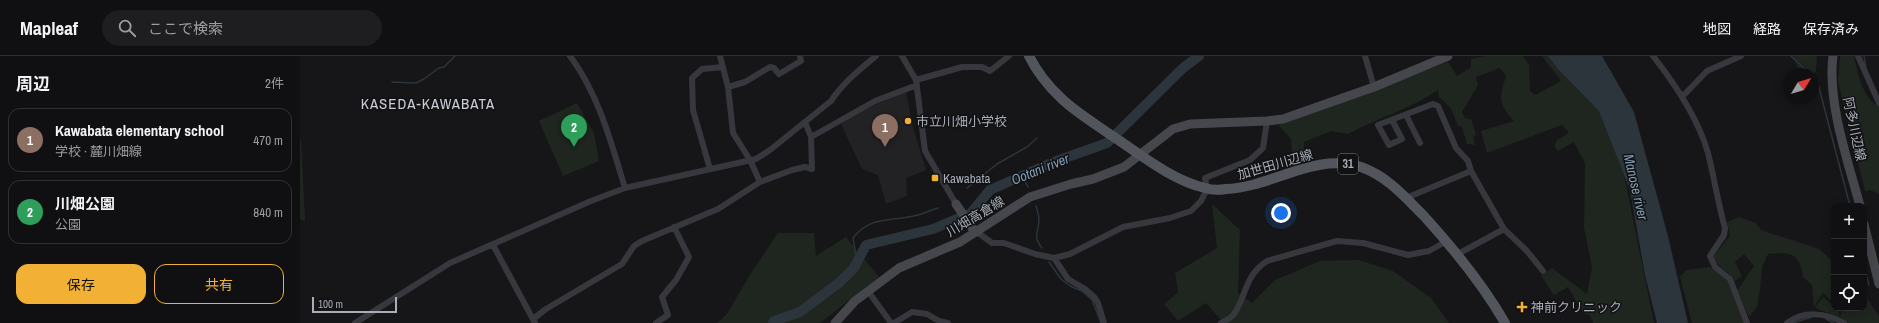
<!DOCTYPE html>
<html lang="ja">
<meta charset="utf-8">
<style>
body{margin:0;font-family:"Archivo Narrow","Noto Sans JP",sans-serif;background:#1e1e20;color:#f1f3f6}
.controls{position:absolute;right:12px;bottom:12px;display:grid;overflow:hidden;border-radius:8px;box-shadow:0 2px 10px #0003}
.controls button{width:36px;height:36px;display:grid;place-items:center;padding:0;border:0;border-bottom:1px solid #303032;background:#101012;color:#f1f3f6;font:20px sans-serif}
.compass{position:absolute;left:1483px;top:12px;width:36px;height:36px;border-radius:50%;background:#101012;box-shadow:0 2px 10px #0003;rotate:52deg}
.scale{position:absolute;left:12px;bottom:10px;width:85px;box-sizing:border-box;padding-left:4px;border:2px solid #a8adb8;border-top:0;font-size:11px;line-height:14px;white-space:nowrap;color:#a8adb8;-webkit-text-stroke:3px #111113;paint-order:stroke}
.you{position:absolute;left:981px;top:157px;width:14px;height:14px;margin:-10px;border:3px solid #fff;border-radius:50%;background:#1a73e8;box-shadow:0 0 0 6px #1a73e833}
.badge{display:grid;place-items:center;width:26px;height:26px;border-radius:50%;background:#f2b134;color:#fff;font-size:13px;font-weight:700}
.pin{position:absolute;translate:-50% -33px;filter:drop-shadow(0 1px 2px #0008)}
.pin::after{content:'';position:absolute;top:21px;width:14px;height:12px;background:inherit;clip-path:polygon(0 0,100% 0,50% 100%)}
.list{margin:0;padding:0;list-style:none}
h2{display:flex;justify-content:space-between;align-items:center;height:52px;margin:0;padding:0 16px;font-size:17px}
h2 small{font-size:13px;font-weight:400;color:#9c9d9f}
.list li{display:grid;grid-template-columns:26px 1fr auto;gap:12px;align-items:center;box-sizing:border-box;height:64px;margin:0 8px 8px;padding:0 8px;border:1px solid #303032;border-radius:12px}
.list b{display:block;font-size:15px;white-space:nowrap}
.list p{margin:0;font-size:13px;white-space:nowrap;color:#9c9d9f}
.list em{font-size:13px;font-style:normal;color:#9c9d9f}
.actions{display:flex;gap:8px;padding:12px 16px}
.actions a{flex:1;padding:9px 0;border:1px solid #f2b134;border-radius:12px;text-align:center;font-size:14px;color:#f2b134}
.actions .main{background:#f2b134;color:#111}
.icon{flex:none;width:22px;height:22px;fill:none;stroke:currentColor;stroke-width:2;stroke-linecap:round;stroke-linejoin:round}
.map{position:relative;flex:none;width:1579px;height:267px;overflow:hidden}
header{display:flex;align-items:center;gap:24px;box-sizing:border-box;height:56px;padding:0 20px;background:#101012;border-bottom:1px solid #303032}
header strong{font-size:19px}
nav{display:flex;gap:22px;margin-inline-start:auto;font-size:14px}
.search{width:280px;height:36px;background:#1e1e20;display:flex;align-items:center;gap:10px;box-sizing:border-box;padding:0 14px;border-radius:22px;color:#9c9d9f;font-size:15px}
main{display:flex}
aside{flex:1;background:#101012}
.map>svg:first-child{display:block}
</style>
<header>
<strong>Mapleaf</strong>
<div class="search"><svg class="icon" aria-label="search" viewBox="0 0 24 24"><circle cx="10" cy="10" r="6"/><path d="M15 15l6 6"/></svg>ここで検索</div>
<nav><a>地図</a><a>経路</a><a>保存済み</a></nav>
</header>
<main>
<aside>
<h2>周辺<small>2件</small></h2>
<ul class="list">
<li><span class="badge" style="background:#8d6e63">1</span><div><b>Kawabata elementary school</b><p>学校 · 麓川畑線</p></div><em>470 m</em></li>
<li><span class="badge" style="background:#2e9e5b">2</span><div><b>川畑公園</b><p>公園</p></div><em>840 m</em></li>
</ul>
<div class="actions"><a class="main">保存</a><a>共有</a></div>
</aside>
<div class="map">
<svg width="1579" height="267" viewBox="0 0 1579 267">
<rect width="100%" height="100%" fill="#161618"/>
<!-- built -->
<path fill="#222225" d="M 606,35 L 612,68 L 626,114 L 606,122 L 607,140 L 586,148 L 578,119 L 562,113 L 541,68 L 557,57 Z"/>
<!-- green -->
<path fill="#1e261f" d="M 1187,0 L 1223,0 L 1229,9 L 1230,35 L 1235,39 L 1261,25 L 1242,0 L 1282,0 L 1311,54 L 1354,267 L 1293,267 L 1290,259 L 1283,257 L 1268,231 L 1254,239 L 1241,220 L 1252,212 L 1287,238 L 1292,211 L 1284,172 L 1285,107 L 1274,86 L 1258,95 L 1254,90 L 1257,84 L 1269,77 L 1262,69 L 1187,97 L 1181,75 L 1214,65 C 1198,47 1199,43 1206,20 L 1200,12 L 1176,21 L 1178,29 L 1162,56 L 1165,62 L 1171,63 L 1176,78 L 1173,81 L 1175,89 L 1167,88 L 1162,71 L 1158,70 L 1150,51 L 1139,41 L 1138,34 C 1110,53 1078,62 1048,78 L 1031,75 L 1004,86 L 1004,103 L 946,122 L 945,118 L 992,97 L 991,83 L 978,69 L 1148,6 L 1157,20 L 1171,11 L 1171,3 Z
M 1493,0 L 1517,0 L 1516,15 L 1513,18 L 1500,18 Z
M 1540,0 L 1554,0 C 1558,18 1561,37 1576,49 L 1579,48 L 1579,138 L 1570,134 L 1565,135 L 1538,25 Z
M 277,47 L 294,77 L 299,105 L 263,120 L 239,65 Z
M 0,84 L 1,84 L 5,165 L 0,163 Z
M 912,148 L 940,174 L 938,237 L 952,247 L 975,224 L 1020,205 L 1059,204 L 1093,215 L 1131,242 L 1149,267 L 924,267 L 906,247 L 878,265 L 864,248 L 878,236 L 875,217 L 917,192 Z
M 1439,161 L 1456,167 L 1461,174 L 1519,193 L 1534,206 L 1534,247 L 1523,237 L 1514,251 L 1512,229 L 1503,221 C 1500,197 1492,196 1468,198 L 1462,211 L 1460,234 L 1457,251 L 1449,261 L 1437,235 L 1454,210 L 1444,198 L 1435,206 L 1442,220 L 1435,225 C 1429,215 1418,212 1413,201 L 1430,180 L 1427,166 Z
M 478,177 L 514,177 L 516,200 L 546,181 L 579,221 L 520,267 L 417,267 L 427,258 L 451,217 Z
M 1410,211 L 1428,224 L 1444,267 L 1392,267 L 1380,221 L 1386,214 Z
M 1564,238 L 1579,260 L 1579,267 L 1548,267 L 1540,261 L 1542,254 L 1540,252 L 1564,252 Z
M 1523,241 L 1534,250 L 1534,252 L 1539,255 L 1539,261 L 1515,252 Z"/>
<!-- water -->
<path fill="#2c353c" d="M 1248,0 L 1302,0 L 1334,56 L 1368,180 L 1388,267 L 1357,267 L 1345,219 L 1330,134 L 1299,55 L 1258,13 Z"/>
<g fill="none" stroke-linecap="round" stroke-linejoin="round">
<!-- stream -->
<path stroke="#2c353c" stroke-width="1.5" d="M 1491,0 L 1510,18
M 1564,0 L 1566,12
M 1513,20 L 1517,24 L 1550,150
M 92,26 L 116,27 L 124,23 L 139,12 L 144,11 L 155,0
M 722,120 L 728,131
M 667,132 L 697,108 L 727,91 L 737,82
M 736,150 C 737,154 739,159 739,163 C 739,177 732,179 742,192
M 749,206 L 761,223 L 770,230 L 782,235 L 792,244 L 801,267
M 557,207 L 553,182 C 570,159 593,166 618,159 C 625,157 631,154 638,152
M 1564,210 L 1569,229
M 1526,263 L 1534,267
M 1493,267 L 1512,261"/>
<!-- river -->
<path stroke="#2c353c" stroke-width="10" d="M 473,267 L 474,265 L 500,256 L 540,226 L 554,212 L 566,189 L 633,173 L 671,157 L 690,134 L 751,107 L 807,87 L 883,12 L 899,0"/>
<!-- street -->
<path stroke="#37383d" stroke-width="6" d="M 270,0 C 299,39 311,86 325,132
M 420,0 L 428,31 L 433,77 L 450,104 L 460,126
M 602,0 L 616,24 L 625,95 L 656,148
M 1065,0 L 1074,31
M 1353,0 C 1375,28 1398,62 1408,97 C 1414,121 1418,147 1425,172 L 1424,179 L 1410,200 L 1415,211 L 1430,223 L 1447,267
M 1558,0 L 1579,47
M 616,24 L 662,11 L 682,11 L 690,15 L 709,0
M 428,31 L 445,26 L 470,11 L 474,12 L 479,18 L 501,5 L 500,0
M 1382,41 L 1407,15 L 1441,0
M 1106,59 L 1120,87
M 1092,64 L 1102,83 L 1089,89 L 1078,69 L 1133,48 L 1138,50 L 1156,92 L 1168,105 L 1171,115 L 1204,173 L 1227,195 L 1243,215
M 511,81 L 575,45 L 617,29
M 410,113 L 393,54 L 392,22 L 402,13 L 423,11
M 1106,142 L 1171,115
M 677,176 L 692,187 L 704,187 L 735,198 L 754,202 L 770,198 L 823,171 L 870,162 L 891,155 L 901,145 L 907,133 L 905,122 L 950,104 L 963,92 L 967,65
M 193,189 L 235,267
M 1158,198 L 1204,173
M 754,202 L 768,223 L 785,233 L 794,241 L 798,247 L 804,267
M 568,235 L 591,267
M 233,263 L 246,253 L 322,208 L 334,190 L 342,185 L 418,153 L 460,126 L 492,114 L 505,111 L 512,113 L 511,81 L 505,66
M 55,267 L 150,207 L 291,145 L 325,132 L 456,103 L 470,94 L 531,45 C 543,27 559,14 576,0
M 356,267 L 368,259 L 362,241 L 376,224 L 389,201 L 374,171
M 594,267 L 612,256 L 627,258 L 639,265 L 648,267
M 921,267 C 925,265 931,262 934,258 C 947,239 944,220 967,205 L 1037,185 L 1063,187 L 1108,199 L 1129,195 L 1147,185
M 1487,267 C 1505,254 1526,257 1544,267"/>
<!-- secondary -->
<path stroke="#45474d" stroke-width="9" d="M 1533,0 C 1527,46 1548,105 1560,150
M 656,148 L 672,172 L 677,176
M 1564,168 L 1579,228
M 535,267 L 555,245 L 599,212 L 660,186 L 730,141 L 771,128 L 793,123 L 824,111 L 873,73 L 890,68 L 967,65 L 983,63 L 1074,31 L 1148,0"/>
<!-- primary -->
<path stroke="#53555c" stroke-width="10" d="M 729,0 C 737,16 749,31 762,43 C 777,57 794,67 811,79 C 840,98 871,124 905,132 C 911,134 920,134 926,133 C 973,131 1014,96 1061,111 C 1087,120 1105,141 1123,159 C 1154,193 1182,227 1205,267"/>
</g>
<!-- markers -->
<g fill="#f2b134" stroke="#111113" stroke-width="1.5">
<circle cx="608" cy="65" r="4"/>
<rect x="631" y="118" width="8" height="8" rx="2"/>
<path d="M1220 245h4v4h4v4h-4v4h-4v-4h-4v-4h4z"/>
</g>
<g text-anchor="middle" stroke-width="3" stroke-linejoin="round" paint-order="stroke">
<!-- shield labels -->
<rect fill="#111113" stroke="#7b7e86" stroke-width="1" x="1038" y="98" width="20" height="20" rx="3"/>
<g font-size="12" font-weight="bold" fill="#a8adb8">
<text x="1048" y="112">31</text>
</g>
<!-- poi labels -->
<g font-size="13" fill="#a8adb8" stroke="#111113" text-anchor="start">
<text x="616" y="70">市立川畑小学校</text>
<text x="643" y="127">Kawabata</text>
<text x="1231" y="256">神前クリニック</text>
</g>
<!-- street labels -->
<g font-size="13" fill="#a8adb8" stroke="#111113">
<text transform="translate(1555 73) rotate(78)" y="5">阿多川辺線</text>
<text transform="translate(975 108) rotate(-16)" y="5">加世田川辺線</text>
<text transform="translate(675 160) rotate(-31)" y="5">川畑高倉線</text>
</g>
<!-- water labels -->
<g font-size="14" font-style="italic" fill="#7f9bb3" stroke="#111113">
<text transform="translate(740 113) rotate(-22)" y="5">Ootani river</text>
<text transform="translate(1336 131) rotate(77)" y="5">Manose river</text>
</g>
<!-- quarter labels -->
<g font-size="15" letter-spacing="1" fill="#c9ccd4" stroke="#111113">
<text x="128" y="53">KASEDA-KAWABATA</text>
</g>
</g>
</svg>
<div class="controls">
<button>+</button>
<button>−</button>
<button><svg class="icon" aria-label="locate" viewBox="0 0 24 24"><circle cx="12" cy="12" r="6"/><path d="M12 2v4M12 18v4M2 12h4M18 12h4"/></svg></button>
</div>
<svg class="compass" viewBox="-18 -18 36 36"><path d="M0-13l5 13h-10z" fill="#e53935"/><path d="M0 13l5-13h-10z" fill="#9c9d9f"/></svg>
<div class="scale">100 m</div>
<div class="you"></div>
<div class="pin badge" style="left:585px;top:91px;background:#8d6e63">1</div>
<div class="pin badge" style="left:274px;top:91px;background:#2e9e5b">2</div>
</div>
</main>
